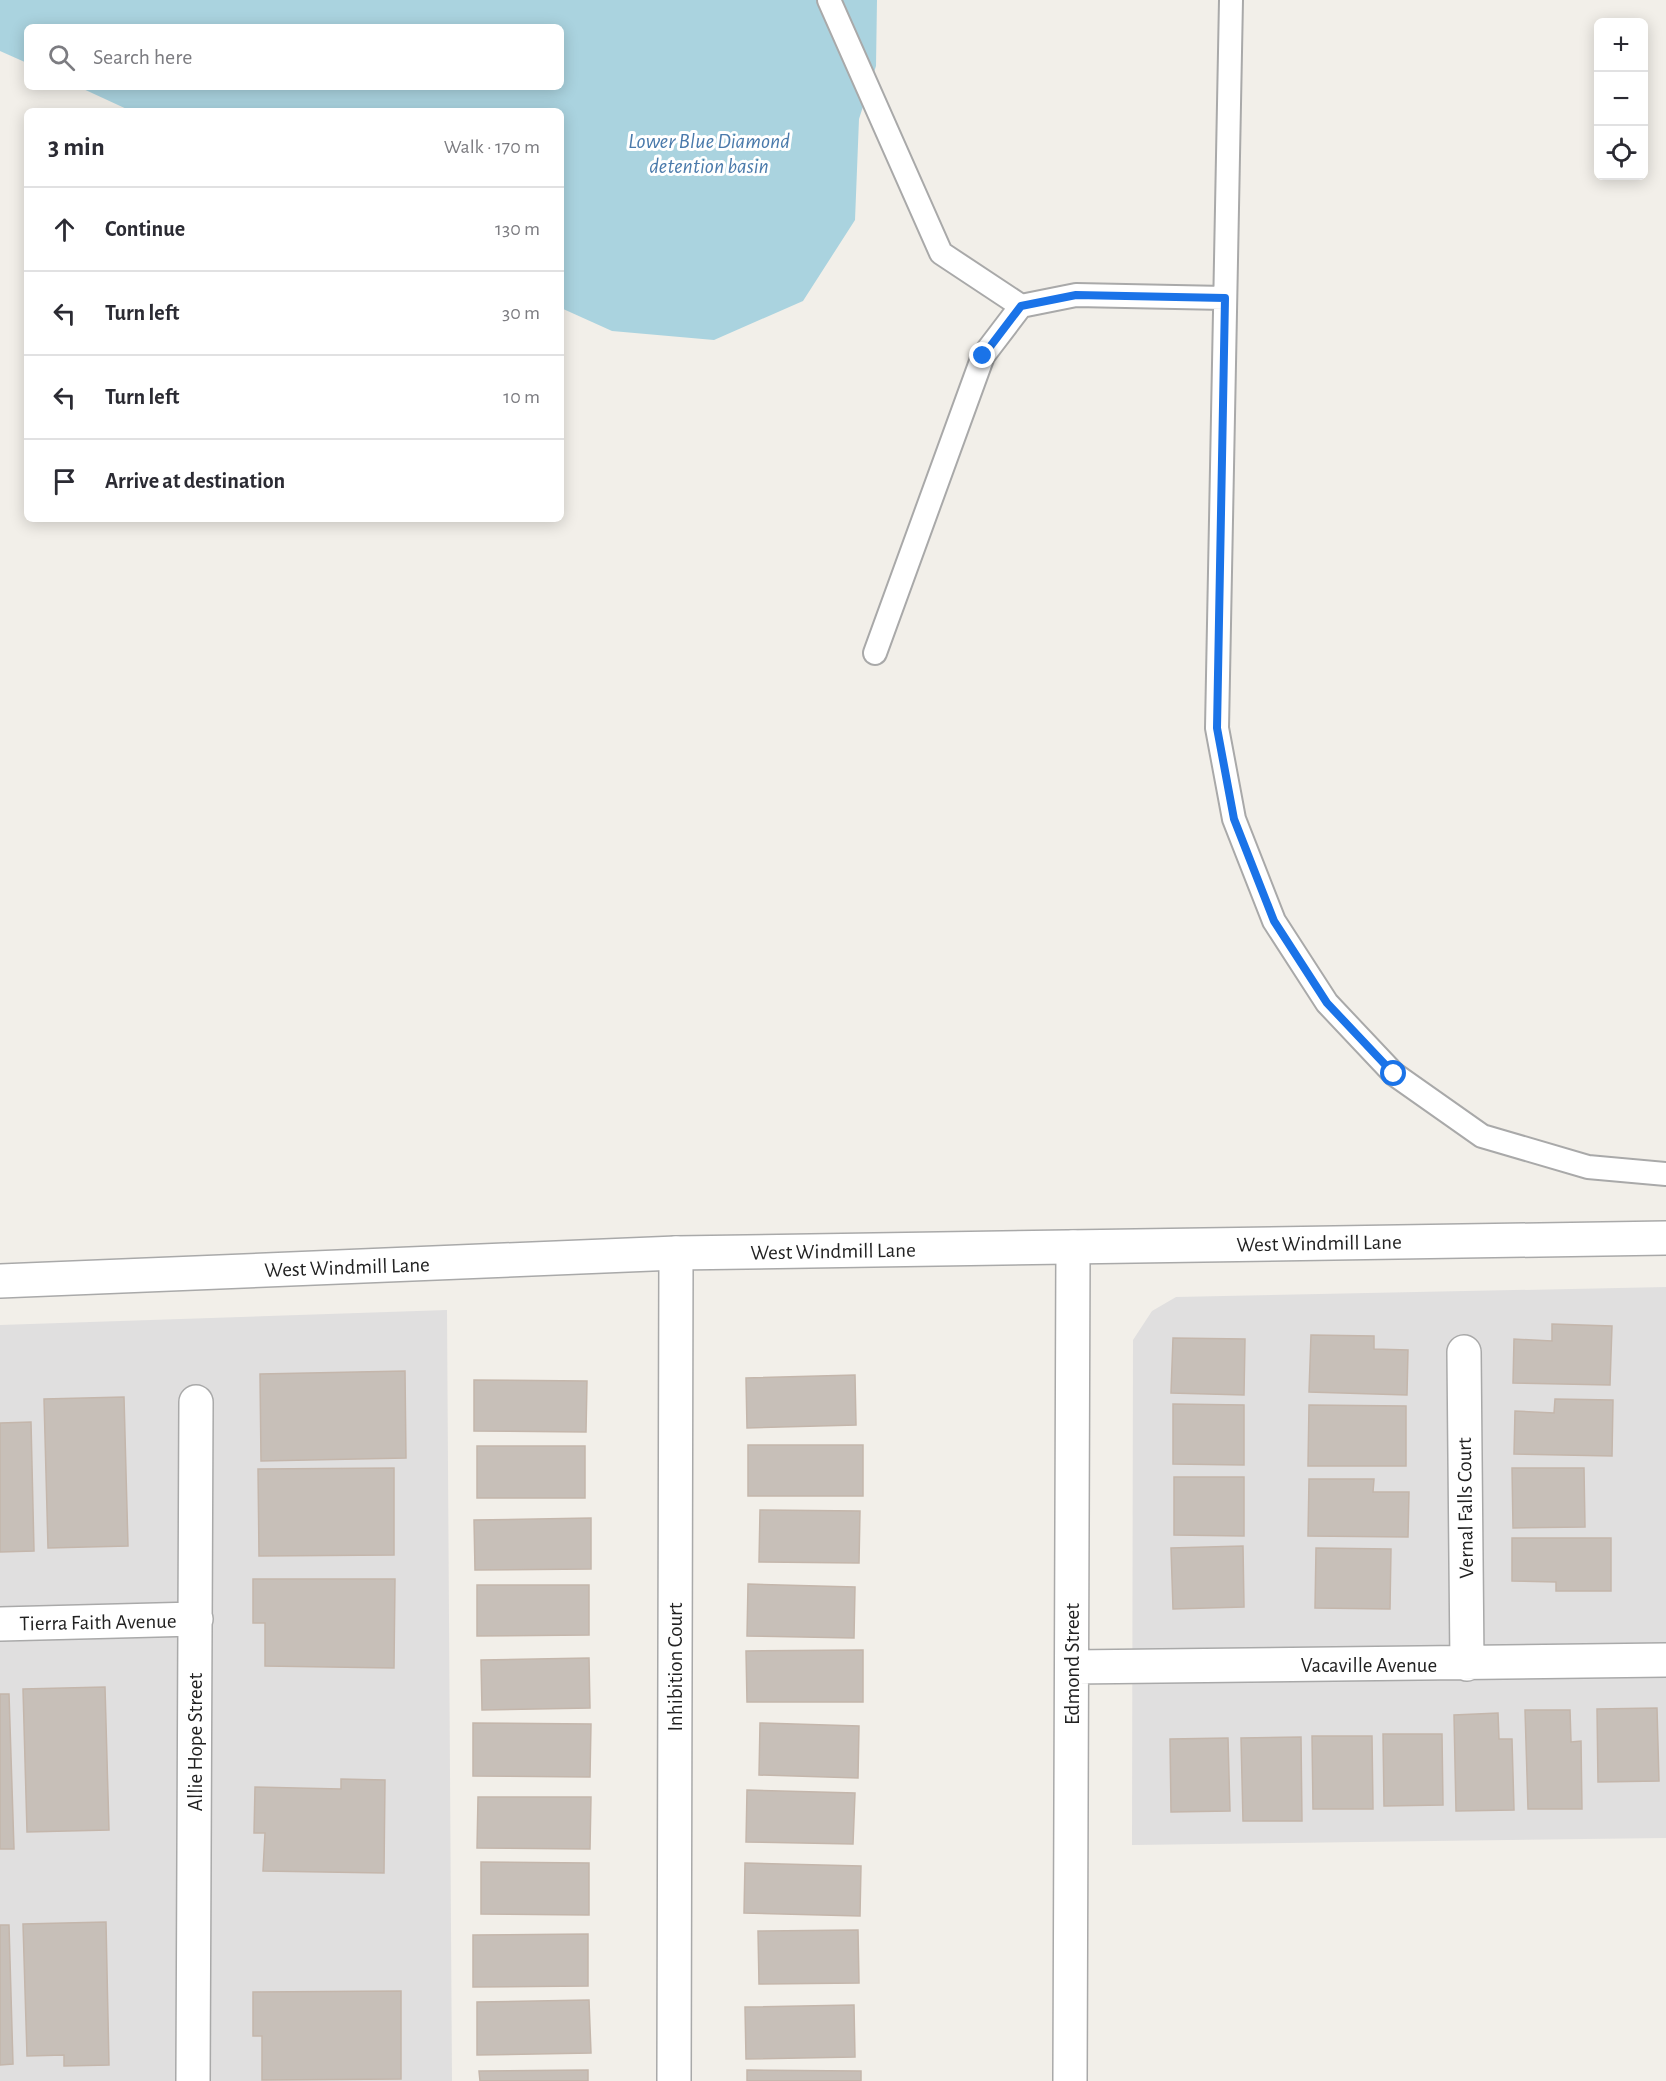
<!DOCTYPE html>
<meta charset="utf-8">
<style>
body{margin:0;font-family:"Alegreya Sans",sans-serif;background:#f2f2f3;color:#2b2b33}
.controls{position:absolute;right:18px;top:18px;display:grid;overflow:hidden;border-radius:9px;box-shadow:0 3px 15px #0003}
.controls button{width:54px;height:54px;display:grid;place-items:center;padding:0;border:0;border-bottom:2px solid #e1e1e2;background:#fff;color:#2b2b33;font:30px sans-serif}
.stop{position:absolute;width:18px;height:18px;margin:-14px;border:4px solid #1a73e8;border-radius:50%;background:#fff}
.stop.end{background:#1a73e8;border-color:#fff;box-shadow:0 2px 6px #0008}
.list{margin:0;padding:0;list-style:none}
h2{display:flex;justify-content:space-between;align-items:center;height:78px;margin:0;padding:0 24px;font-size:26px}
h2 small{font-size:20px;font-weight:400;color:#7c7c81}
.list li{display:grid;grid-template-columns:39px 1fr auto;gap:18px;align-items:center;box-sizing:border-box;height:84px;padding:0 24px;border-top:2px solid #e1e1e2}
.list b{display:block;font-size:22px;white-space:nowrap}
.list em{font-size:20px;font-style:normal;color:#7c7c81}
.icon{flex:none;width:33px;height:33px;fill:none;stroke:currentColor;stroke-width:2;stroke-linecap:round;stroke-linejoin:round}
.map{position:relative;flex:none;width:1666px;height:2081px;overflow:hidden}
.search{position:absolute;background:#fff;box-shadow:0 3px 15px #0003;left:24px;top:24px;width:540px;height:66px;display:flex;align-items:center;gap:15px;box-sizing:border-box;padding:0 21px;border-radius:9px;color:#7c7c81;font-size:22px}
.panel{position:absolute;background:#fff;box-shadow:0 3px 15px #0003;left:24px;top:108px;width:540px;height:414px;border-radius:9px}
.map>svg:first-child{display:block}
</style>
<div class="map">
<svg width="1666" height="2081" viewBox="0 0 1666 2081">
<rect width="100%" height="100%" fill="#f2efe9"/>
<!-- residential -->
<path fill="#e0dfdf" d="M 1666,1287 L 1666,1838 L 1132,1845 L 1133,1340 L 1152,1311 L 1176,1297 Z
M 447,1310 L 452,2081 L 0,2081 L 0,1325 Z"/>
<!-- water -->
<path fill="#aad3df" d="M 0,0 L 877,0 L 876,66 L 859,119 L 855,220 L 803,301 L 714,340 L 612,331 L 561,308 L 561,111 L 131,111 L 79,87 L 561,87 L 561,27 L 27,27 L 27,63 L 0,51 Z"/>
<!-- building -->
<path fill="#c7bfb8" stroke="#c4b6ab" stroke-width="1.5" d="M 1552,1324 L 1612,1326 L 1610,1385 L 1513,1383 L 1514,1339 L 1552,1341 Z
M 1311,1335 L 1374,1336 L 1374,1349 L 1408,1350 L 1407,1395 L 1309,1392 Z
M 1173,1338 L 1245,1339 L 1244,1395 L 1171,1393 Z
M 405,1371 L 406,1458 L 261,1461 L 260,1374 Z
M 855,1375 L 856,1425 L 747,1428 L 746,1378 Z
M 474,1380 L 587,1381 L 586,1432 L 474,1431 Z
M 124,1397 L 128,1546 L 48,1548 L 44,1399 Z
M 1555,1399 L 1613,1400 L 1612,1456 L 1514,1454 L 1515,1411 L 1554,1413 Z
M 1173,1404 L 1244,1405 L 1244,1465 L 1173,1464 Z
M 1309,1405 L 1406,1406 L 1406,1466 L 1308,1466 Z
M 31,1422 L 34,1551 L 0,1552 L 0,1423 Z
M 748,1445 L 863,1445 L 863,1496 L 748,1496 Z
M 477,1446 L 585,1446 L 585,1498 L 477,1498 Z
M 394,1468 L 394,1555 L 259,1556 L 258,1469 Z
M 1512,1468 L 1584,1468 L 1585,1527 L 1513,1528 Z
M 1174,1477 L 1244,1477 L 1244,1536 L 1174,1535 Z
M 1309,1479 L 1374,1479 L 1373,1492 L 1409,1492 L 1408,1537 L 1308,1536 Z
M 760,1510 L 860,1511 L 859,1563 L 759,1562 Z
M 591,1518 L 591,1569 L 475,1570 L 474,1520 Z
M 1512,1538 L 1611,1538 L 1611,1591 L 1556,1591 L 1556,1582 L 1512,1581 Z
M 1243,1546 L 1244,1607 L 1173,1609 L 1171,1548 Z
M 1316,1548 L 1391,1549 L 1390,1609 L 1315,1608 Z
M 253,1579 L 395,1579 L 394,1668 L 265,1666 L 265,1623 L 253,1623 Z
M 748,1584 L 855,1587 L 854,1638 L 747,1636 Z
M 477,1585 L 589,1585 L 589,1635 L 477,1636 Z
M 863,1650 L 863,1702 L 747,1702 L 746,1651 Z
M 589,1658 L 590,1708 L 482,1710 L 481,1660 Z
M 105,1687 L 109,1830 L 27,1832 L 23,1689 Z
M 0,1694 L 9,1694 L 14,1849 L 0,1849 Z
M 1657,1708 L 1659,1781 L 1598,1782 L 1597,1709 Z
M 1525,1710 L 1570,1710 L 1571,1742 L 1581,1741 L 1582,1809 L 1528,1809 Z
M 1498,1713 L 1499,1739 L 1512,1739 L 1514,1810 L 1456,1811 L 1454,1715 Z
M 473,1723 L 591,1724 L 590,1777 L 473,1776 Z
M 760,1723 L 859,1726 L 858,1778 L 759,1775 Z
M 1383,1734 L 1442,1734 L 1443,1805 L 1384,1806 Z
M 1312,1736 L 1372,1736 L 1373,1809 L 1313,1809 Z
M 1301,1737 L 1302,1821 L 1243,1821 L 1241,1738 Z
M 1228,1738 L 1230,1811 L 1171,1812 L 1170,1739 Z
M 341,1779 L 385,1780 L 384,1873 L 263,1871 L 265,1833 L 254,1833 L 255,1787 L 341,1789 Z
M 747,1790 L 855,1793 L 853,1844 L 746,1842 Z
M 478,1797 L 591,1797 L 590,1849 L 477,1848 Z
M 481,1862 L 589,1863 L 589,1915 L 481,1914 Z
M 745,1863 L 861,1866 L 860,1916 L 744,1913 Z
M 106,1922 L 109,2065 L 64,2066 L 64,2055 L 27,2056 L 23,1924 Z
M 0,1925 L 9,1925 L 13,2064 L 0,2065 Z
M 858,1930 L 859,1983 L 759,1984 L 758,1931 Z
M 588,1934 L 588,1986 L 473,1987 L 473,1935 Z
M 401,1991 L 401,2079 L 262,2080 L 262,2036 L 253,2036 L 253,1992 Z
M 589,2000 L 591,2053 L 477,2055 L 477,2002 Z
M 854,2005 L 855,2057 L 746,2059 L 745,2007 Z
M 588,2070 L 588,2081 L 480,2081 L 479,2071 Z
M 747,2070 L 861,2071 L 861,2081 L 747,2081 Z"/>
<g fill="none" stroke-linecap="round" stroke-linejoin="round">
<defs>
<path id="service" d="M 829,0 L 941,253 L 1021,306
M 1231,0 L 1217,728 L 1234,819 L 1274,921 L 1327,1003 L 1394,1074 L 1482,1136 L 1588,1167 L 1666,1174
M 875,653 L 983,356 L 1021,306 L 1076,295 L 1225,298"/>
<path id="minor" d="M 1464,1352 L 1467,1664
M 0,1624 L 196,1619
M 1072,1667 L 1666,1660
M 193,2081 L 196,1402
M 674,2081 L 676,1253
M 1070,2081 L 1073,1247"/>
<path id="tertiary" d="M 0,1281 L 676,1253 L 1666,1238"/>
</defs>
<!-- service casing -->
<use href="#service" stroke="#a9a9a9" stroke-width="26"/>
<!-- minor casing -->
<use href="#minor" stroke="#a9a9a9" stroke-width="36"/>
<!-- tertiary casing -->
<use href="#tertiary" stroke="#a9a9a9" stroke-width="36"/>
<!-- service -->
<use href="#service" stroke="#fff" stroke-width="22"/>
<!-- minor -->
<use href="#minor" stroke="#fff" stroke-width="33"/>
<!-- tertiary -->
<use href="#tertiary" stroke="#fff" stroke-width="33"/>
</g>
<g fill="none" stroke-linecap="round" stroke-linejoin="round">
<!-- route -->
<path stroke="#1a73e8" stroke-width="8" d="M 983,356 L 1021,306 L 1076,295 L 1225,298 L 1217,728 L 1234,819 L 1274,921 L 1327,1003 L 1394,1074"/>
</g>
<g text-anchor="middle" stroke-width="6" stroke-linejoin="round" paint-order="stroke">
<!-- street labels -->
<g font-size="21" fill="#222" stroke="#fff">
<text transform="translate(1319 1243) rotate(-1)" y="7">West Windmill Lane</text>
<text transform="translate(833 1251) rotate(-1)" y="7">West Windmill Lane</text>
<text transform="translate(347 1267) rotate(-2)" y="7">West Windmill Lane</text>
<text transform="translate(1465 1508) rotate(-91)" y="7">Vernal Falls Court</text>
<text transform="translate(98 1622) rotate(-1)" y="7">Tierra Faith Avenue</text>
<text transform="translate(1072 1664) rotate(-90)" y="7">Edmond Street</text>
<text x="1369" y="1672">Vacaville Avenue</text>
<text transform="translate(675 1667) rotate(-90)" y="7">Inhibition Court</text>
<text transform="translate(195 1742) rotate(-90)" y="7">Allie Hope Street</text>
</g>
<!-- water labels -->
<g font-size="22" font-style="italic" fill="#4a7aab" stroke="#fff">
<text x="709" y="148">Lower Blue Diamond<tspan x="709" dy="25">detention basin</tspan></text>
</g>
</g>
</svg>
<div class="controls">
<button>+</button>
<button>−</button>
<button><svg class="icon" aria-label="locate" viewBox="0 0 24 24"><circle cx="12" cy="12" r="6"/><path d="M12 2v4M12 18v4M2 12h4M18 12h4"/></svg></button>
</div>
<div class="stop" style="left:1394px;top:1074px"></div>
<div class="stop end" style="left:983px;top:356px"></div>
<div class="search"><svg class="icon" aria-label="search" viewBox="0 0 24 24"><circle cx="10" cy="10" r="6"/><path d="M15 15l6 6"/></svg>Search here</div>
<section class="panel">
<h2>3 min<small>Walk · 170 m</small></h2>
<ul class="list">
<li><svg class="icon" aria-label="ahead" viewBox="0 0 24 24"><path d="M12 20V5M6 11l6-6 6 6"/></svg><div><b>Continue</b></div><em>130 m</em></li>
<li><svg class="icon" aria-label="left" viewBox="0 0 24 24"><path d="M17 20v-9H6M10 6l-5 5 5 5"/></svg><div><b>Turn left</b></div><em>30 m</em></li>
<li><svg class="icon" aria-label="left" viewBox="0 0 24 24"><path d="M17 20v-9H6M10 6l-5 5 5 5"/></svg><div><b>Turn left</b></div><em>10 m</em></li>
<li><svg class="icon" aria-label="arrive" viewBox="0 0 24 24"><path d="M6 21V4h12l-3 4 3 4H6"/></svg><div><b>Arrive at destination</b></div></li>
</ul>
</section>
</div>
